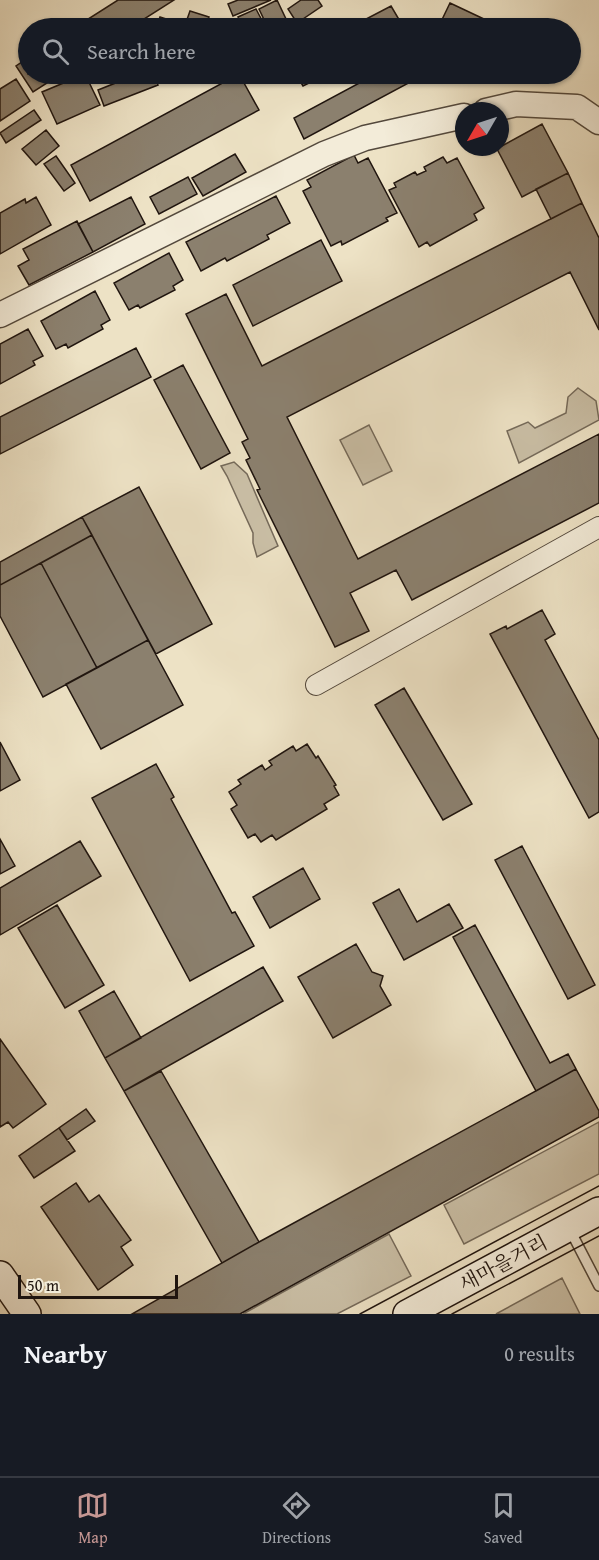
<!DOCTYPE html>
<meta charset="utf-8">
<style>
body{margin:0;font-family:"Gentium Book Plus","Noto Serif KR",serif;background:#20242c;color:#f1f3f6}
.compass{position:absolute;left:455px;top:102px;width:54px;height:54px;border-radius:50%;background:#171b24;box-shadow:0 2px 4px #0004;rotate:231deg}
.scale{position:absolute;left:18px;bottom:15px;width:160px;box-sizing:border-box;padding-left:6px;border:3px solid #20150f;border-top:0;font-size:16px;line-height:21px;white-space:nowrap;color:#20150f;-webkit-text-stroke:4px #f3ecd9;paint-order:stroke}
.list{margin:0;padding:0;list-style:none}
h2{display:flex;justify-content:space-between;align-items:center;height:78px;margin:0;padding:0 24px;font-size:26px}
h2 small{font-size:20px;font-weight:400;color:#9ea1a6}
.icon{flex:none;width:33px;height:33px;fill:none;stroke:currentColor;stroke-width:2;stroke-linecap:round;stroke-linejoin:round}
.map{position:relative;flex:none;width:599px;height:1314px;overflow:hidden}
.search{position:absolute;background:#171b24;box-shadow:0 2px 4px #0004;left:18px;right:18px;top:18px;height:66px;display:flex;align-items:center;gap:15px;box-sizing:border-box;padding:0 21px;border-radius:33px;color:#9ea1a6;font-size:22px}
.sheet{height:162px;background:#171b24}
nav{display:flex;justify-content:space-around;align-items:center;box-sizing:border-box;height:84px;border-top:2px solid #363941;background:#171b24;font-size:16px;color:#9ea1a6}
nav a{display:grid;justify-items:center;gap:3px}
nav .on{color:#c59692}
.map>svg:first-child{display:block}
</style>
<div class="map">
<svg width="599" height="1314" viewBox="0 0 599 1314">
<rect width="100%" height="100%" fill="#ede2c5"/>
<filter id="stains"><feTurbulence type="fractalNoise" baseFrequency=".00333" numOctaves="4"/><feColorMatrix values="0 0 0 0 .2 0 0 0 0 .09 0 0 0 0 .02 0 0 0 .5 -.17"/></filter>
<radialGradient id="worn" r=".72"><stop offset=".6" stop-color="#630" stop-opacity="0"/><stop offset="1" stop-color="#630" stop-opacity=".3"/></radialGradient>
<!-- green -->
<path fill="#cabfa6" stroke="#756a5a" stroke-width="1.5" d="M 578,388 L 596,401 L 599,420 L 519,463 L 507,431 L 528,422 L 535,428 L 566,413 L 568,397 Z
M 369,425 L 392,471 L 363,485 L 340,440 Z
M 234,462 L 247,474 L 278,546 L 257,557 L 253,543 L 253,533 L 227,476 L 221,466 Z
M 599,1122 L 599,1174 L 464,1244 L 444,1205 Z
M 389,1234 L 411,1276 L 337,1314 L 243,1314 Z
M 562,1278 L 580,1314 L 496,1314 Z"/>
<!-- building -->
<path fill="#8b806e" stroke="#20150f" stroke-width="1.5" d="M 118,0 L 174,0 L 130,28 L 74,28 Z
M 238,0 L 271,0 L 233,16 L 228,4 Z
M 277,0 L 286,19 L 268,28 L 259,9 Z
M 301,0 L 318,0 L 322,6 L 297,23 L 288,9 Z
M 450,3 L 503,28 L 438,28 Z
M 391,6 L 404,28 L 349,28 Z
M 256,9 L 266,28 L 243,28 L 238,17 Z
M 190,11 L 209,17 L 205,28 L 184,28 Z
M 160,17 L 185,25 L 184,28 L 156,28 Z
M 28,58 L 28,74 L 61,74 L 33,92 L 16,66 Z
M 85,74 L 100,105 L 57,124 L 42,92 Z
M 114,74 L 153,74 L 158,85 L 104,106 L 98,90 L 118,82 Z
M 239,74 L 259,110 L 90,201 L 71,165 Z
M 296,74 L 327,74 L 303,86 Z
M 376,74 L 413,74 L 416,79 L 304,139 L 294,118 Z
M 16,79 L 30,101 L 0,121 L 0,89 Z
M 34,110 L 41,120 L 6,143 L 0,133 Z
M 542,124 L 568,173 L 522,197 L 496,147 L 500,147 Z
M 46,130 L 59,146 L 36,165 L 22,149 Z
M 235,154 L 246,172 L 203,196 L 192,178 Z
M 354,155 L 358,163 L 368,158 L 397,213 L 386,218 L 388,221 L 342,245 L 341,241 L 331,246 L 303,191 L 311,187 L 307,180 Z
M 56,156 L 75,183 L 64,191 L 44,164 Z
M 443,157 L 447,163 L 457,158 L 484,208 L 474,214 L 477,220 L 430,246 L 427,242 L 419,247 L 389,190 L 396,187 L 394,183 L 415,172 L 417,175 L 426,171 L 424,167 Z
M 568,173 L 582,203 L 551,219 L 536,189 Z
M 188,177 L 197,194 L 159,214 L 150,197 Z
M 276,196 L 290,223 L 267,235 L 269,239 L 227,261 L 225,258 L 201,271 L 186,242 Z
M 36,197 L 51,225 L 0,254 L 0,213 L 25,199 L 26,203 Z
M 131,197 L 145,224 L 93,252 L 78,224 Z
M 582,203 L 599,238 L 599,330 L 570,272 L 287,417 L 358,559 L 599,434 L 599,503 L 412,600 L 396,570 L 350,593 L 369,631 L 335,647 L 257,490 L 260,489 L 246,460 L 250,458 L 242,442 L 248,439 L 186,314 L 226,294 L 262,366 Z
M 77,221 L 93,252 L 29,285 L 18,266 L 29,260 L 23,249 Z
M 321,240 L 342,281 L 253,326 L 233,285 Z
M 169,253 L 183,280 L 173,286 L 175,290 L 140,308 L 138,305 L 129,310 L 114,283 Z
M 95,291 L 110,320 L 101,325 L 103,329 L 68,348 L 66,344 L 56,349 L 41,321 Z
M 28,329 L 43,356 L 33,361 L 35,365 L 0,384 L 0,344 Z
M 136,348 L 151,377 L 0,454 L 0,417 Z
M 183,365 L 230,453 L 201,469 L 154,380 Z
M 139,487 L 212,624 L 156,654 L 82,517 Z
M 82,517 L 92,535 L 0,585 L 0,562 Z
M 92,535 L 148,640 L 97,668 L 41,563 Z
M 41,563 L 97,668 L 43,697 L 0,616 L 0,585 Z
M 542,610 L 555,634 L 545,640 L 599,740 L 599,812 L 589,818 L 490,634 L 506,626 L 507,629 Z
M 148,640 L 183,705 L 101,749 L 66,684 Z
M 404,688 L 472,804 L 443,820 L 375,705 Z
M 0,742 L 20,780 L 0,791 Z
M 307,744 L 316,758 L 318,756 L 336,785 L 334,786 L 339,795 L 324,804 L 327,809 L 276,840 L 272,835 L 261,842 L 255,834 L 248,838 L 231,809 L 237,805 L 229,792 L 241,784 L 238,780 L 262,765 L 265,770 L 272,765 L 269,761 L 293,746 L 296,751 Z
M 156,764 L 174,797 L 171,799 L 232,913 L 235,912 L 254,946 L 190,981 L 92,798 Z
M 0,839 L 15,866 L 0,874 Z
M 80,841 L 101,876 L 0,935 L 0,888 Z
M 522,846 L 595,985 L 568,999 L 495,860 Z
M 303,868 L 320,899 L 270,928 L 253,897 Z
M 399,889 L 417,922 L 449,904 L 463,928 L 404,960 L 373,903 Z
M 57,905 L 104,985 L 65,1008 L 18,928 Z
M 475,925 L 550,1063 L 568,1054 L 576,1069 L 536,1091 L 453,937 Z
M 356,944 L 372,972 L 383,976 L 380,986 L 391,1005 L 333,1038 L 298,977 Z
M 263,967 L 283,1001 L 124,1091 L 105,1058 Z
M 114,991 L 141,1038 L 105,1058 L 79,1011 Z
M 0,1039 L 46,1104 L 13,1128 L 8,1122 L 0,1127 Z
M 576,1069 L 599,1111 L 599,1117 L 240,1314 L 132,1314 L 259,1242 Z
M 161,1071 L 259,1242 L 222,1263 L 124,1091 Z
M 86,1109 L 95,1121 L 67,1140 L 59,1128 Z
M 59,1128 L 75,1151 L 34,1178 L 19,1156 Z
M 76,1183 L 89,1202 L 99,1195 L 131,1240 L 121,1247 L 133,1265 L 98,1290 L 41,1207 Z"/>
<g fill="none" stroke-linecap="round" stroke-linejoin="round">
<defs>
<path id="service" d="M 570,1230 L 599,1286"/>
<path id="minor" d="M 316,685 L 599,527"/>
<path id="tertiary" d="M 486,111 L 516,104 L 577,107 L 599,122
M 0,315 L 324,154 L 365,138 L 464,116"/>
<path id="secondary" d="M 0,1275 L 27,1314
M 407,1314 L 599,1211"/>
</defs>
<!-- service casing -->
<use href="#service" stroke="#53483c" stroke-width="12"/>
<!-- minor casing -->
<use href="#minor" stroke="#53483c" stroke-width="22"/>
<!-- tertiary casing -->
<use href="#tertiary" stroke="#53483c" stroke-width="27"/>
<!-- secondary casing -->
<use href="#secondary" stroke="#20150f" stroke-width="30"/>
<!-- service -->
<use href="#service" stroke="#f3ecd9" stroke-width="9"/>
<!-- minor -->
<use href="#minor" stroke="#f3ecd9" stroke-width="20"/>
<!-- tertiary -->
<use href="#tertiary" stroke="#f3ecd9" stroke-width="24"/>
<!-- secondary -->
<use href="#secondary" stroke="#f3ecd9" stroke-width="27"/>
<!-- tram -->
<path stroke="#20150f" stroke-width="1.5" d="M 360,1314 L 599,1186
M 452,1314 L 599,1236"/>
</g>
<g text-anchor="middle" stroke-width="4.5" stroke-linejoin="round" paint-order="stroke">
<!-- street labels -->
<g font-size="20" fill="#20150f" stroke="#f3ecd9">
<text transform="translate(503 1263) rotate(-28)" y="7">새마을거리</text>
</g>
</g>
<rect width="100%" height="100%" filter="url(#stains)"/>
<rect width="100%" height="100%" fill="url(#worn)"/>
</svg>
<svg class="compass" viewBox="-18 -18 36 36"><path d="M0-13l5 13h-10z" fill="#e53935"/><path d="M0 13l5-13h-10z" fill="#9ea1a6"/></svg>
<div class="scale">50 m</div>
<div class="search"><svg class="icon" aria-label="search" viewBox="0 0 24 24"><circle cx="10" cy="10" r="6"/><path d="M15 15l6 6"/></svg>Search here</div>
</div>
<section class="sheet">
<h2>Nearby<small>0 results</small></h2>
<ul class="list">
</ul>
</section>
<nav>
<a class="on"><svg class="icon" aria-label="map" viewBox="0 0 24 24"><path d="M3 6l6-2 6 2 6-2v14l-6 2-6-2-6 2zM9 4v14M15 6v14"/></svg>Map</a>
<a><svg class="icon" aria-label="directions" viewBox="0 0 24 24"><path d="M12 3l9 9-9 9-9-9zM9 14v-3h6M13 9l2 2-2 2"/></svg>Directions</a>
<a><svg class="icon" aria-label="saved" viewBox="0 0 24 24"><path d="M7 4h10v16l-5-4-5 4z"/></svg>Saved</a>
</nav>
